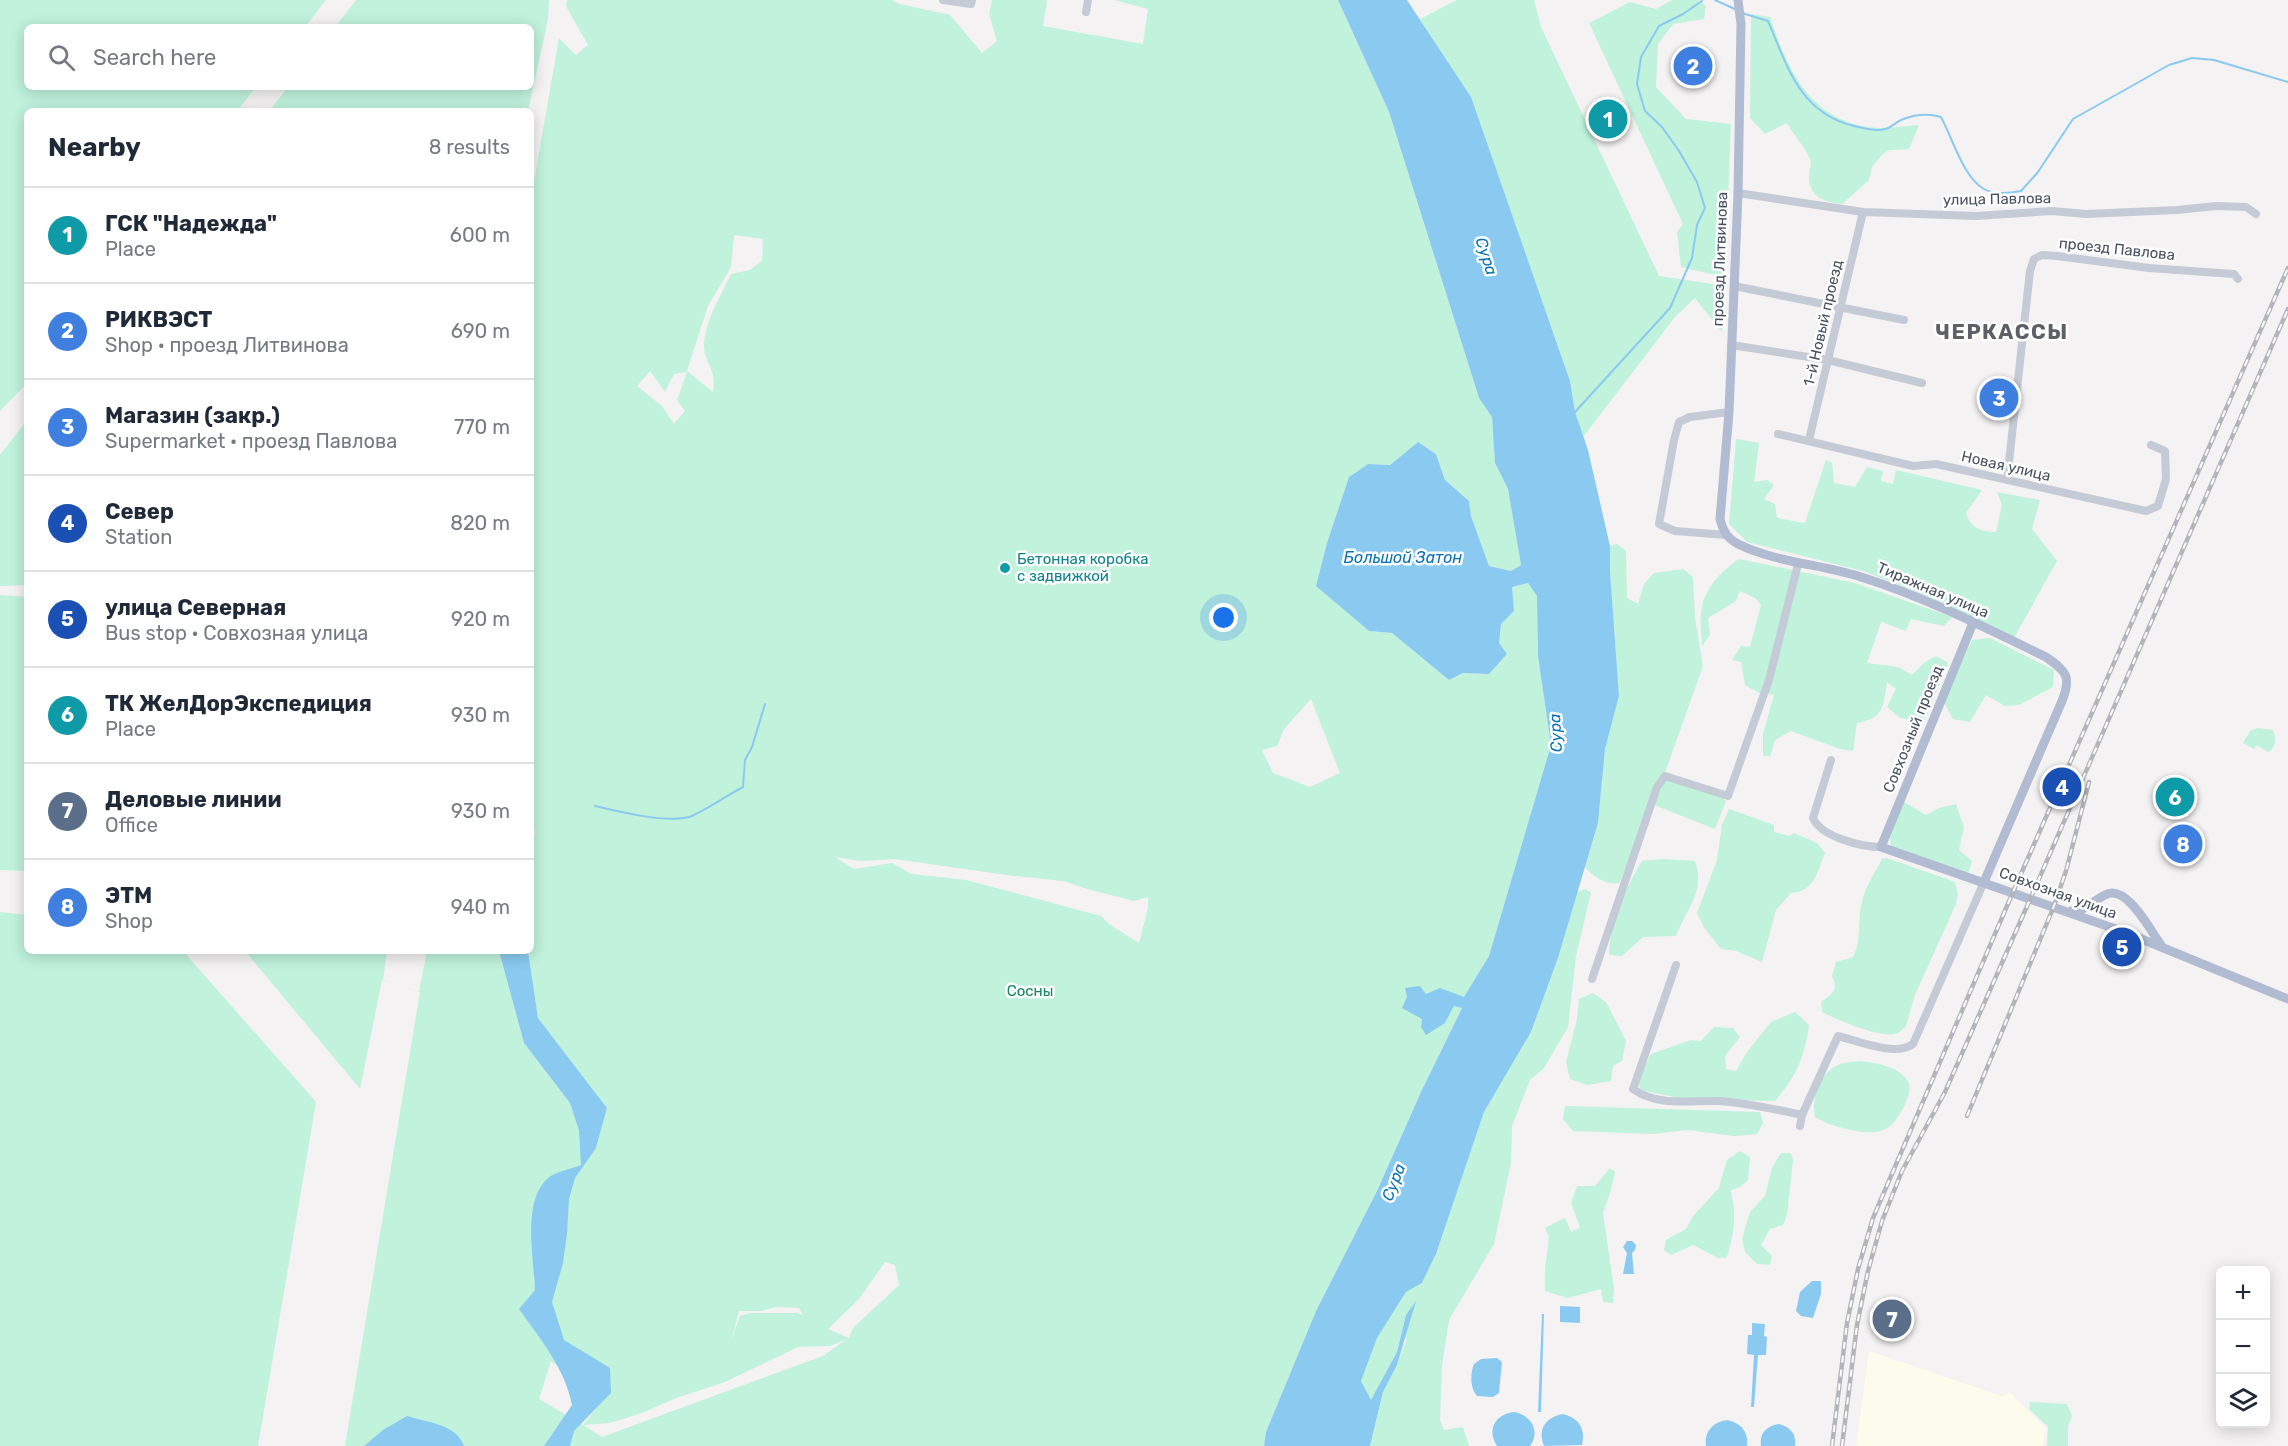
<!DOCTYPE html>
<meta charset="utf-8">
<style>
body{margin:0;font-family:Rubik,sans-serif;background:#f2f2f3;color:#1f2937}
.controls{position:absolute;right:18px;bottom:18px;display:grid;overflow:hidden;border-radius:9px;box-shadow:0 3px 15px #0003}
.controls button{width:54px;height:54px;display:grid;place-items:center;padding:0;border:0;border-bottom:2px solid #e0e1e3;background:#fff;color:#1f2937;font:30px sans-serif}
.you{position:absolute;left:1224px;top:618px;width:21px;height:21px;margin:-15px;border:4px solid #fff;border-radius:50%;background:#1a73e8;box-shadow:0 0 0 9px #1a73e833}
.badge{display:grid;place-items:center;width:39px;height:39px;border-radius:50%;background:#134ced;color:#fff;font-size:20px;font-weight:700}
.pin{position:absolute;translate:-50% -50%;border:3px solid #fff;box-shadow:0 2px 6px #0006}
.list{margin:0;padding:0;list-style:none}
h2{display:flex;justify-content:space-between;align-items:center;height:78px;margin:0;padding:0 24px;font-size:26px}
h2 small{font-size:20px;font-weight:400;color:#747a83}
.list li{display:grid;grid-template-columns:39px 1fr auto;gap:18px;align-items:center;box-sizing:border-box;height:96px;padding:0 24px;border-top:2px solid #e0e1e3}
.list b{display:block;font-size:22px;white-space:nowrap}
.list p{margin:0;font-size:20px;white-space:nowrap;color:#747a83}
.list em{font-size:20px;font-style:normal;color:#747a83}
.icon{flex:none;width:33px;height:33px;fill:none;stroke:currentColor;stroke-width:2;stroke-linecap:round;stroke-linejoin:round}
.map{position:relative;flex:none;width:2288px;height:1446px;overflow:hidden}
.search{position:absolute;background:#fff;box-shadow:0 3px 15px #0003;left:24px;top:24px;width:510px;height:66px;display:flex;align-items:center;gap:15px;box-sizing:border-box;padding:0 21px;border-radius:9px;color:#747a83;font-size:22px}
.panel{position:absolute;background:#fff;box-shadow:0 3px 15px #0003;left:24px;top:108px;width:510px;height:846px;border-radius:9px}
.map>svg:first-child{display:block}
</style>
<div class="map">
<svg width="2288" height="1446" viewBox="0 0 2288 1446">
<rect width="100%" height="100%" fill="#f4f2f2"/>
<!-- commercial -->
<path fill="#fdfbec" d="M 1869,1351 L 2002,1396 L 2010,1393 L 2046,1428 L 2043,1446 L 1856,1446 Z"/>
<!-- green -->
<path fill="#c0f2dc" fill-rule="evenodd" d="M 0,0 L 326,0 L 305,27 L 27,27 L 27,87 L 256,87 L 237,111 L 27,111 L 27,383 L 0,411 Z
M 356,0 L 549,0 L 548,19 L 528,111 L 269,111 L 288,87 L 531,87 L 531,27 L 335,27 Z
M 567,0 L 891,0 L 900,4 L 950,15 L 982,53 L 997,41 L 989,14 L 992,0 L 1047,0 L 1043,26 L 1143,44 L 1148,9 L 1114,0 L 1338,0 L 1389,112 L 1479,398 L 1492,416 L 1495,463 L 1508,489 L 1521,565 L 1511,571 L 1489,566 L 1471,516 L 1469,501 L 1445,480 L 1436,454 L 1418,442 L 1390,465 L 1368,464 L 1349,477 L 1327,543 L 1317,586 L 1369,631 L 1392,633 L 1449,680 L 1463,673 L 1489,674 L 1507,654 L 1498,643 L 1501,624 L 1514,611 L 1512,587 L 1528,583 L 1537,596 L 1538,656 L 1551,745 L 1489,956 L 1464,998 L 1440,989 L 1422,1019 L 1421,1027 L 1445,1023 L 1454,1006 L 1462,1008 L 1421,1092 L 1377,1191 L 1316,1311 L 1266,1432 L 1264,1446 L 345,1446 L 420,992 L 382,980 L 360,1089 L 245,951 L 387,951 L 383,980 L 419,992 L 427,951 L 499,951 L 524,1043 L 570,1103 L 579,1131 L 580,1147 L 596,1148 L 607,1108 L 538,1018 L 528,951 L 531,951 L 531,859 L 535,832 L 531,795 L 531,199 L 559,38 L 576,55 L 588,45 L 566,6 ZM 734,235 L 763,239 L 762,261 L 750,270 L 731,274 C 721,296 705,320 704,346 C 704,362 717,368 713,392 L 687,371 L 708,306 L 731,267 ZM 650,371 L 665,392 L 674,374 L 687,372 L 677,400 L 685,411 L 674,424 L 662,406 L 637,386 ZM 1311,699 L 1340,773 L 1310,787 L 1273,773 L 1262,750 L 1277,746 L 1284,729 ZM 835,857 L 861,861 L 895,859 L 1006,875 L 1063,881 L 1091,890 L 1134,901 L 1148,897 L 1148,908 L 1139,943 L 1109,924 L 1101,916 L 966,880 L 911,874 L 892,863 L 854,869 ZM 885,1262 L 895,1265 L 899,1285 L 853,1328 L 849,1338 L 828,1329 L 859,1299 ZM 776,1307 L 799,1308 L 803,1315 L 796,1313 L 750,1313 L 740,1316 L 731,1341 L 739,1311 L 761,1311 ZM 847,1339 L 823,1356 L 602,1437 L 583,1425 L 609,1423 L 642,1413 L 676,1398 L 725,1382 L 798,1347 L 830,1346 ZM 551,1361 L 596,1398 L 608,1394 L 583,1425 L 539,1399 Z
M 1457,0 L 1534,0 L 1541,27 L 1659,276 L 1719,285 L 1725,308 L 1722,332 L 1695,298 L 1675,317 L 1583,437 L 1575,412 L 1570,381 L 1471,98 L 1420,19 Z
M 1672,0 L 1699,0 L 1706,6 L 1704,19 L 1673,24 L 1658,44 L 1656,87 L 1686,119 L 1731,124 L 1725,277 L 1681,267 L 1677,232 L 1683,224 L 1589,23 L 1630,2 L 1656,9 Z
M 1751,14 L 1770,17 C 1788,72 1812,124 1878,128 C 1891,128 1906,126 1919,125 L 1909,149 L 1889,150 L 1882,155 L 1872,167 L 1869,180 L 1842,204 C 1825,202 1810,198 1809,178 C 1809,171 1812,166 1810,159 C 1804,145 1794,136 1787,123 L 1765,134 L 1750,118 Z
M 27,420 L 27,585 L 0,586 L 0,455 Z
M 1736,439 L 1759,443 L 1754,482 L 1767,480 L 1774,485 L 1764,499 L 1775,504 L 1777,518 L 1805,523 L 1826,460 L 1832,462 L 1834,483 L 1855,487 L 1867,467 L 1883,471 L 1881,481 L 1893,484 L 1896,470 L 1982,490 L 1966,513 C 1970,528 1982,532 1996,532 L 2002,505 L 1997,492 L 2040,500 L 2032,529 L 2057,561 L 2014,638 L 1912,590 L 1863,571 L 1747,542 L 1729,524 Z
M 1617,544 L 1626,551 L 1627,598 L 1638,604 L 1644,584 L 1654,573 L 1683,569 L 1693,577 L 1695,618 L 1703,666 L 1666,770 L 1654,786 L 1636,847 L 1619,883 C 1606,885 1593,877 1585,867 L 1598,823 L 1605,749 L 1619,696 L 1610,571 L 1610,546 Z
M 1739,559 L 1855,583 L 1952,617 L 1944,626 L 1911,619 L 1906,631 L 1881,622 L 1867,663 L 1898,667 L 1912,675 L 1924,663 L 1936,656 L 1948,663 L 1924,722 L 1900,718 L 1887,707 L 1896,689 L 1887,682 C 1883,707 1884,718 1857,723 L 1853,751 L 1840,749 L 1791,731 L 1775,740 L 1770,756 L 1763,756 L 1763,734 L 1774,695 L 1759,693 L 1745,685 L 1741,662 L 1732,660 L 1741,646 L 1750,647 L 1761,605 L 1755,598 L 1740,591 L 1736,601 L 1708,618 L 1710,635 L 1702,646 C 1702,634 1699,619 1702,607 C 1706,586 1723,570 1739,559 Z
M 0,595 L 27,597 L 27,871 L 0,870 Z
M 1990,638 L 2054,670 L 2053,687 L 2019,705 L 2005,706 L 1986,695 L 1970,722 L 1953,719 L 1943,701 L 1972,640 Z
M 2258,728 L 2273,730 C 2276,738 2277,747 2268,752 L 2257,745 L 2254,749 L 2243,743 L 2251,730 Z
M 1664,779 L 1722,797 L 1726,801 L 1715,829 L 1654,805 Z
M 1904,802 L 1926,815 L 1939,808 L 1956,804 L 1964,827 L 1959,850 L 1972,861 L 1968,874 L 1891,847 L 1889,833 Z
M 1729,809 L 1774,825 L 1774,832 L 1790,836 L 1794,833 L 1817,843 L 1825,853 C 1817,872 1815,891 1791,893 L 1776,910 L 1762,962 L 1736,951 L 1721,949 L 1703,926 L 1697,913 L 1717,860 L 1722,825 Z
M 1887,858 L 1955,882 L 1958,894 L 1956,904 L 1915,995 L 1906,1026 C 1903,1029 1900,1033 1895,1034 C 1881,1038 1835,1019 1822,1012 L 1821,1002 C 1833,993 1839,991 1832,976 L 1836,962 L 1853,957 C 1862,941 1857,920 1862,902 C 1865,887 1875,873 1882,859 Z
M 1663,859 L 1695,861 C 1706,891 1686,909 1676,936 L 1643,937 L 1622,956 L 1609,955 C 1610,921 1625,889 1642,861 Z
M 1585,889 L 1591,893 L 1576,956 L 1568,1027 L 1544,1068 L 1530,1080 L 1512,1126 L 1511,1163 L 1494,1244 L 1449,1320 L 1442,1366 L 1440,1420 L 1444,1430 L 1463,1427 L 1469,1446 L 1370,1446 L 1383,1392 L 1397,1365 L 1406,1341 L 1406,1315 L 1397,1352 L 1371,1401 L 1360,1382 L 1377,1338 L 1406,1292 L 1422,1283 L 1436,1254 L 1484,1112 L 1531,1032 L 1558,958 L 1577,892 Z
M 0,912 L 27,915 L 27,951 L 183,951 L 316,1102 L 258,1446 L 0,1446 Z
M 1593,993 L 1606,1002 L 1626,1041 L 1622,1061 L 1613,1066 L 1611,1081 L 1587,1085 L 1570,1079 L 1566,1062 L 1577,1019 L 1579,999 Z
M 1795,1012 L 1809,1025 C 1804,1059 1797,1075 1775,1101 L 1689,1100 L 1640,1090 L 1638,1079 L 1651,1054 L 1691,1040 L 1701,1041 L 1714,1027 L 1733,1028 L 1740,1037 L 1725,1056 L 1726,1069 L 1736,1071 L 1747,1052 L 1771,1022 Z
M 1860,1061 C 1874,1063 1898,1066 1907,1080 C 1912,1086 1909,1095 1906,1102 C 1892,1134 1878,1136 1846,1129 C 1835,1126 1825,1123 1815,1117 C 1811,1100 1819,1075 1836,1066 C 1843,1062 1851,1062 1860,1061 Z
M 1565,1106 L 1760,1112 L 1763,1123 L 1757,1134 L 1734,1136 L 1688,1130 L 1652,1134 L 1573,1131 L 1563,1119 Z
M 1740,1151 L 1750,1157 L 1748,1180 L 1740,1187 L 1731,1190 C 1731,1197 1734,1203 1734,1209 C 1735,1226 1732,1241 1727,1257 L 1718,1258 L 1693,1245 L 1671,1255 L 1664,1250 L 1666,1240 L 1686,1229 L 1693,1216 L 1719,1188 L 1727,1160 Z
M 1781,1153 L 1791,1153 L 1793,1161 L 1787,1215 L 1783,1225 L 1770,1229 L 1761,1245 L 1772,1256 L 1770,1265 L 1757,1264 L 1745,1252 L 1742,1239 L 1750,1212 L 1765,1196 L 1772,1168 Z
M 1610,1168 L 1615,1172 L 1611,1190 L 1603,1213 L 1614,1289 L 1613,1303 L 1603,1302 L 1601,1289 L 1568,1298 L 1545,1291 L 1545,1270 L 1549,1237 L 1545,1228 L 1565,1218 L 1571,1232 L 1580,1227 L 1571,1203 L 1577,1186 L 1595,1186 Z
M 2030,1402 L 2067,1404 L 2072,1416 L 2068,1426 L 2068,1446 L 2047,1446 L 2048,1427 L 2029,1409 Z"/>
<!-- water -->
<path fill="#8bcaf0" d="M 1338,0 L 1407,0 L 1471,97 L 1570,381 L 1575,412 L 1588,450 L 1610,546 L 1610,571 L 1619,696 L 1605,749 L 1598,823 L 1558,958 L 1531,1032 L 1484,1112 L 1436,1254 L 1422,1283 L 1406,1292 L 1377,1338 L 1361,1381 L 1371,1400 L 1397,1352 L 1406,1315 L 1416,1301 L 1397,1365 L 1383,1392 L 1370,1446 L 1264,1446 L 1266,1432 L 1316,1311 L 1377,1191 L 1421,1092 L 1462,1008 L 1454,1006 L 1445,1023 L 1426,1035 L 1421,1027 L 1422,1019 L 1402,1008 L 1407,997 L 1405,988 L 1420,986 L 1426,994 L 1440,988 L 1464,997 L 1489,956 L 1551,745 L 1538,656 L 1537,596 L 1528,583 L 1512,587 L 1514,611 L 1501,624 L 1499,643 L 1507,654 L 1489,674 L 1463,673 L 1449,680 L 1392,633 L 1369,631 L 1316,586 L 1327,543 L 1349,477 L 1368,464 L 1390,465 L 1418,442 L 1436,454 L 1445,480 L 1469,501 L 1471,516 L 1489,566 L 1511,571 L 1521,565 L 1508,489 L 1495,463 L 1492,417 L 1479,398 L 1389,112 Z
M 499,951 L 528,951 L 538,1018 L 607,1108 L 596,1148 L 575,1178 L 569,1199 L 567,1234 L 563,1263 L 552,1302 L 564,1340 L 610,1368 L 611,1393 L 574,1431 L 570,1446 L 544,1446 L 572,1405 C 565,1368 540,1339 519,1309 L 535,1290 C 534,1260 522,1204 546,1180 C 553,1172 571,1169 581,1165 L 579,1131 L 570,1103 L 524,1043 Z
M 1627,1241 L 1632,1241 L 1636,1245 L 1635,1250 L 1632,1253 L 1634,1274 L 1623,1274 L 1627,1253 L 1623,1247 Z
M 1812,1281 L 1821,1281 L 1821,1294 L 1813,1318 L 1801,1316 L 1796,1311 L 1800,1292 Z
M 1560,1306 L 1580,1307 L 1580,1323 L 1560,1322 Z
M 1542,1314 L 1544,1314 L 1541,1412 L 1538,1412 Z
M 1752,1323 L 1765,1324 L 1764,1336 L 1767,1337 L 1766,1355 L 1758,1355 L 1754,1407 L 1751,1407 L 1754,1355 L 1747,1354 L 1748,1335 L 1752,1335 Z
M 1497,1358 L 1502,1362 L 1499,1393 L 1493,1397 L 1477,1396 C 1470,1388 1470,1374 1474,1364 L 1481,1359 Z
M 1514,1412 C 1531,1415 1541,1431 1530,1446 L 1497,1446 C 1486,1429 1496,1414 1514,1412 Z
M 1563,1414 C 1579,1418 1586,1429 1582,1445 L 1544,1446 C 1537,1429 1546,1417 1563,1414 Z
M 407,1416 C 425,1422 457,1424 464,1446 L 364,1446 L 383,1430 Z
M 1727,1420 C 1741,1423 1749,1432 1747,1446 L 1706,1446 C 1704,1431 1713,1422 1727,1420 Z
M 1779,1424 C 1790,1427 1797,1434 1795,1446 L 1761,1446 C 1759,1433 1767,1426 1779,1424 Z"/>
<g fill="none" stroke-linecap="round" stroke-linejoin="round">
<!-- stream -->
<path stroke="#8bcaf0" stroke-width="2" d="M 1715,0 L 1737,10
M 1742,13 L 1768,21 C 1787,65 1799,113 1854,126 C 1863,128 1876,132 1885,129 C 1891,128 1896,122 1901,120 C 1915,114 1928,113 1941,117 C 1952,137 1963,177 1984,189 C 1994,195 2010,193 2021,191 L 2038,172 L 2073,119 L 2169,65 L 2192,58 L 2214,60 L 2288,82
M 1575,412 L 1670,308 L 1692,258 L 1697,225 L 1705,208 L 1697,182 L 1679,151 L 1662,127 L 1645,111 L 1637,84 L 1641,57 L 1659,26 L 1683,14 L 1702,1
M 595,806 C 620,812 665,823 689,817 C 700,814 731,793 743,787 L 745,760 L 752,747 L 765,704"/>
<!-- minor -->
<path stroke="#c5cbd6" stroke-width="8" d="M 943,0 L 971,4 L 972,0
M 1086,12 L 1088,0
M 1738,193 L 1863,212 L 1976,216 L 2052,211 L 2086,214 L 2177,210 L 2216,206 L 2246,207 L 2256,214
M 1734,286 L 1904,320
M 1731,345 L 1828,360 L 1922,383
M 1778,434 L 1913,466 L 1936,464 L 2146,511 L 2158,506 L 2166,479 L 2165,451 L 2151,445
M 1809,440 L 1863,212
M 2007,480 L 2030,271 L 2034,259 L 2042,255 L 2057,256 L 2149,268 L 2234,274 L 2238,279
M 1726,535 L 1675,531 L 1659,524 L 1674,440 L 1679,422 L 1690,417 L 1729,412
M 1831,760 L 1813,818 C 1821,837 1862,847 1881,847
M 1676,965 L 1633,1089 C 1658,1107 1690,1100 1719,1101 C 1747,1103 1775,1109 1802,1115
M 1592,979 L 1657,787 L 1665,776 L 1728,796 L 1769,680 L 1798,564
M 1800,1126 L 1802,1115 L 1838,1036 C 1858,1041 1896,1057 1913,1044 L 1984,882"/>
<!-- major -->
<path stroke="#b1bbd1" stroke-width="9" d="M 1738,0 L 1741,24 L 1738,193 L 1729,412 L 1720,519 C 1723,531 1727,538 1738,544 C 1777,563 1821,564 1861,577 C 1925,597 1986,628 2046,657 C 2066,671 2072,676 2062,701 L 1984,882
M 1973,623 L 1881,847 L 2127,933 L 2288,999
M 2071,911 C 2087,911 2092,901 2105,895 C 2126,883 2150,930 2161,945"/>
<defs>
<path id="rail" d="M 1967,1116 L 2054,906 L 2066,871 L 2089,782
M 1832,1446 L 1847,1323 L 1858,1269 L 1873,1218 L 2013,892 L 2288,268
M 1842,1446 L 1857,1325 L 1868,1271 L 1882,1221 L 1902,1171 L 1945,1092 L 2028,904 L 2288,309"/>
</defs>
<!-- rail casing -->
<use href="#rail" stroke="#b3b5bc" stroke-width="4.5"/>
<!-- rail -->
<use href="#rail" stroke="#fff" stroke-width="2" stroke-dasharray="7" stroke-linecap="butt"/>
</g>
<!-- markers -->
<circle fill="#0f9aa8" stroke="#fff" stroke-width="2" cx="1005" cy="568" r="6"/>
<g text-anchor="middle" stroke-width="5" stroke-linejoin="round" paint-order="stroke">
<!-- street labels -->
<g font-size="15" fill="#485160" stroke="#fff">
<text transform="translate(1997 199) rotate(-1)" y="5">улица Павлова</text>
<text transform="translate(2117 249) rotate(6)" y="5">проезд Павлова</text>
<text transform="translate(1720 259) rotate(-88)" y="5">проезд Литвинова</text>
<text transform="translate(1823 323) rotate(-77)" y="5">1-й Новый проезд</text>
<text transform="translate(2006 466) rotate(13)" y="5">Новая улица</text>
<text transform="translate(1933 590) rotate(23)" y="5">Тиражная улица</text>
<text transform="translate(1913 729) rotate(-68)" y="5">Совхозный проезд</text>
<text transform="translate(2058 893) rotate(20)" y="5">Совхозная улица</text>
</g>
<!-- culture labels -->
<g font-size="15" fill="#0d838f" stroke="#fff" text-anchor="start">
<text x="1017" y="564">Бетонная коробка<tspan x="1017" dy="17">с задвижкой</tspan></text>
</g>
<!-- park labels -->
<g font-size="15" fill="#148661" stroke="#fff">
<text x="1030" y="996">Сосны</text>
</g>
<!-- water labels -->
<g font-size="16" font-style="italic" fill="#0772b5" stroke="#fff">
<text transform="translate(1487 256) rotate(72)" y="6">Сура</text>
<text x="1403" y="563">Большой Затон</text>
<text transform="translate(1555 733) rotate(-93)" y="6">Сура</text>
<text transform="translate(1393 1182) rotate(-69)" y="6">Сура</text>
</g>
<!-- district labels -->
<g font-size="21" font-weight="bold" letter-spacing="1.5" fill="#5e6067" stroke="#fff">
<text x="2002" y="339">ЧЕРКАССЫ</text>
</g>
</g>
</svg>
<div class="controls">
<button>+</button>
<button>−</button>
<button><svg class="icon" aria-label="layers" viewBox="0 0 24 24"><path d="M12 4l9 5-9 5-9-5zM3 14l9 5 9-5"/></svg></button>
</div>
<div class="you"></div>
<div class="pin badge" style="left:1608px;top:119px;background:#0f9aa8">1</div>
<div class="pin badge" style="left:1693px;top:66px;background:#3f7fe0">2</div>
<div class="pin badge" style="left:1999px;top:398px;background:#3f7fe0">3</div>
<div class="pin badge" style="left:2062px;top:787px;background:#1a4fb4">4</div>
<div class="pin badge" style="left:2122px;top:947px;background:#1a4fb4">5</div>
<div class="pin badge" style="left:2175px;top:797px;background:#0f9aa8">6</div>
<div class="pin badge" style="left:1892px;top:1319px;background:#5c6f8a">7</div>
<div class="pin badge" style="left:2183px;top:844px;background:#3f7fe0">8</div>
<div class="search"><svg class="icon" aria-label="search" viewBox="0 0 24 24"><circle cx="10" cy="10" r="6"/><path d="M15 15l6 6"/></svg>Search here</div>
<section class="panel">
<h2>Nearby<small>8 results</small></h2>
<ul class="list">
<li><span class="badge" style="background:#0f9aa8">1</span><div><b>ГСК &quot;Надежда&quot;</b><p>Place</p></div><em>600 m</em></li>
<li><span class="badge" style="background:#3f7fe0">2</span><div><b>РИКВЭСТ</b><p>Shop · проезд Литвинова</p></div><em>690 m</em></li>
<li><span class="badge" style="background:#3f7fe0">3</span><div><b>Магазин (закр.)</b><p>Supermarket · проезд Павлова</p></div><em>770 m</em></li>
<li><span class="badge" style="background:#1a4fb4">4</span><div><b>Север</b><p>Station</p></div><em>820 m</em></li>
<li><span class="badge" style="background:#1a4fb4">5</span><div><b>улица Северная</b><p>Bus stop · Совхозная улица</p></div><em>920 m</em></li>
<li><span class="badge" style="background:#0f9aa8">6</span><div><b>ТК ЖелДорЭкспедиция</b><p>Place</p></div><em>930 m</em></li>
<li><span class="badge" style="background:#5c6f8a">7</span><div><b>Деловые линии</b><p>Office</p></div><em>930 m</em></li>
<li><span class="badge" style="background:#3f7fe0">8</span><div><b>ЭТМ</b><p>Shop</p></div><em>940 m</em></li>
</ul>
</section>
</div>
